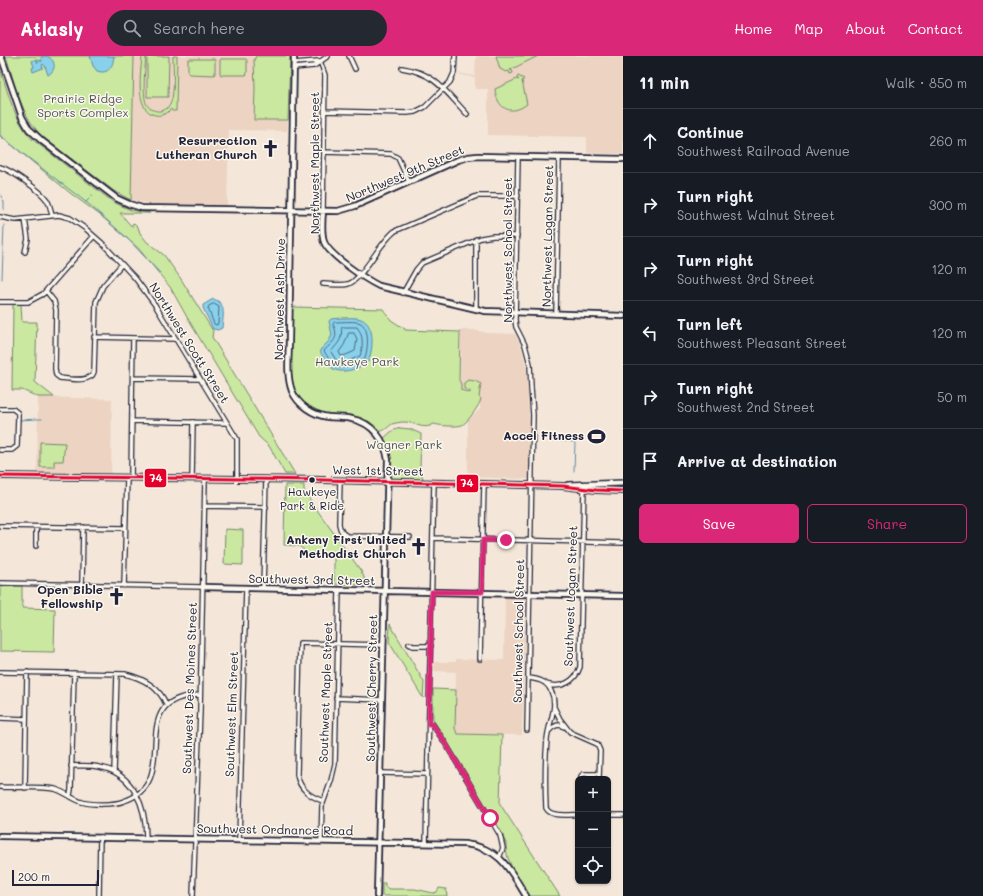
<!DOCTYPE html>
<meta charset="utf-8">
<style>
body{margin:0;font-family:Mali,sans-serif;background:#242831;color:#f1f3f6}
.controls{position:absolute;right:12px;bottom:12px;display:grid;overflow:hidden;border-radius:6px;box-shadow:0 1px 3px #0004}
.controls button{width:36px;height:36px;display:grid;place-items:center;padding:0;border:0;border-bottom:1px solid #363941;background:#171b24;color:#f1f3f6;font:20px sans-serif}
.scale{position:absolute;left:12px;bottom:10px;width:87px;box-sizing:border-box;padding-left:4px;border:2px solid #22223b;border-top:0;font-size:11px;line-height:14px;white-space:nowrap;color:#22223b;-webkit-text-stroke:3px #fbf7ec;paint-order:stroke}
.stop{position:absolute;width:12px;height:12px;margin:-9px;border:3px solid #db2777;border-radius:50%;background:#fff}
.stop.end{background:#db2777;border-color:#fff;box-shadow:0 1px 4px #0008}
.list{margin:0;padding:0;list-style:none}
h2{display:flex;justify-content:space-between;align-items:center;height:52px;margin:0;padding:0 16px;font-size:17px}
h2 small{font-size:13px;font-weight:400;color:#9ea1a6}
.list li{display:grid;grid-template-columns:26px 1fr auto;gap:12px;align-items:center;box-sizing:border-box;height:64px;padding:0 16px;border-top:1px solid #363941}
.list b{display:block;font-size:15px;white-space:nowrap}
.list p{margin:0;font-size:13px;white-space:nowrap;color:#9ea1a6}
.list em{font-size:13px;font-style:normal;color:#9ea1a6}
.actions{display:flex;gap:8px;padding:12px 16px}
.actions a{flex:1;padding:9px 0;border:1px solid #db2777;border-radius:6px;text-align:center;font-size:14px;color:#db2777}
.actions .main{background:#db2777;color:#fff}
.icon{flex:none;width:22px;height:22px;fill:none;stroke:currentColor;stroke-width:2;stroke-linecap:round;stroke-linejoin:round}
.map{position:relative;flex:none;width:623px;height:840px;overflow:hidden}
header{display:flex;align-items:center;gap:24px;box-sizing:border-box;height:56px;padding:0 20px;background:#db2777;color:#fff}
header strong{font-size:19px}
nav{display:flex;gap:22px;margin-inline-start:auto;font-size:14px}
.search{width:280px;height:36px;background:#242831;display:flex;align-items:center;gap:10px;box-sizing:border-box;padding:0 14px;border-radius:22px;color:#9ea1a6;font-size:15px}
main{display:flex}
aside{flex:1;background:#171b24}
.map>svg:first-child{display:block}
</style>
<header>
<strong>Atlasly</strong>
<div class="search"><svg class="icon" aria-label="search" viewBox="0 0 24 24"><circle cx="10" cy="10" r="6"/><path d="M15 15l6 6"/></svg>Search here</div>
<nav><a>Home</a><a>Map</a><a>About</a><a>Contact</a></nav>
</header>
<main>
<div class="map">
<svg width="623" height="840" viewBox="0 0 623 840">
<rect width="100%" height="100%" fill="#f4e7d9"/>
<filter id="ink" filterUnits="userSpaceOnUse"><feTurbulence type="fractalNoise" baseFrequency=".025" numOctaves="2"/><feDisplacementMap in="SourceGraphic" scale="8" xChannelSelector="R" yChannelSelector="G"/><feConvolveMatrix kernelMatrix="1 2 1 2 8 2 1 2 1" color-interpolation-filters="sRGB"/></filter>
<g filter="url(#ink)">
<!-- built -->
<path fill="#ecd3c2" d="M 134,0 L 256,0 L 254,64 L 288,64 L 287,75 L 229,74 L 227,149 L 150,148 L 131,144 Z
M 476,0 L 623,0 L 623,98 L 587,97 L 587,81 L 488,79 L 488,33 L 475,33 L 475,22 L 458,18 L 458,17 L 475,20 Z
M 461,274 L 474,274 L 487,277 L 515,278 L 520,287 L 526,310 L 530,369 L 529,423 L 468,421 L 468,364 L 480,353 L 480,341 L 460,332 Z
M 38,341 L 112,343 L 111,418 L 37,416 Z
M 505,541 L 526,541 L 522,679 L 458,678 L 455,673 L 456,616 L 434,615 L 434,606 L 456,606 L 456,603 L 504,604 Z"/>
<!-- green -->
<path fill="#cae89f" stroke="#76856d" d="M 6,0 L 134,0 L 131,144 L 114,135 L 44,82 C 21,61 15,28 6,0 Z
M 142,0 L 146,0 C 145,10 142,42 147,49 C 153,58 168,57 171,46 C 175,35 173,12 173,0 L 177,0 L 176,55 L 172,55 L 171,53 C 167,58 161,60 155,59 C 134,54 141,16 142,0 Z
M 147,0 L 169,0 L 168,41 L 147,41 Z
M 256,0 L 290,0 L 288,64 L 254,64 L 255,32 L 254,4 Z
M 496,0 L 538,0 L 510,14 L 512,14 L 513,17 L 510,18 L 509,15 L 506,16 L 500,13 Z
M 190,3 L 214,3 L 215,4 L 215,18 L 214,19 L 189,18 L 188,17 L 188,4 Z
M 221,3 L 246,3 L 247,5 L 247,18 L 246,19 L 221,19 L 220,17 L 220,4 Z
M 0,12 C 8,37 14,64 32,83 L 113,146 L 131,154 L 150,157 L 120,157 L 132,171 L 132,168 L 134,167 L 138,171 L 140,177 L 147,186 L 164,199 L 181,223 L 213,275 L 212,281 L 295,418 L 285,418 L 269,390 L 259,381 L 188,263 L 170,231 L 138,192 L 100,159 L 70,137 L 0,79 Z
M 518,20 L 524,23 L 522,25 L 527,48 C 510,61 497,52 495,33 L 517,23 L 519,24 L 517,22 Z
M 13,248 L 21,248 L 22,266 L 37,266 L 35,326 L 54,341 L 38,341 L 22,334 L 12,334 Z
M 291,251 L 383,253 L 391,264 L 405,273 L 405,274 L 460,276 L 459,324 L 461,328 L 461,334 L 470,337 L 470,335 L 464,333 L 464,327 L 468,324 L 475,325 L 481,328 L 479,341 L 481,343 L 480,346 C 477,352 468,366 462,369 C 457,371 440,370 434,368 C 423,375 415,366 404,366 C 400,366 396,367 392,368 C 389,370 384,376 379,375 C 372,373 365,364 355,361 C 346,358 337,360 328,359 C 308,356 295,341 291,322 Z
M 400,372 L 410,373 L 421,378 L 420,412 L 423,423 L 394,423 L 391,420 L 390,399 L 384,382 L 392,375 Z
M 40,386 L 65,387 L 63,405 L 54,405 L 54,411 L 40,411 Z
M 285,429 L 304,429 L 304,434 L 312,447 L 361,515 L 364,521 L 365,529 L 334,528 L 334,501 L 305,500 L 304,494 L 299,490 L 284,489 Z
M 225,473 L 243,474 L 243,509 L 224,508 Z
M 0,530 L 22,530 L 22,552 L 55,553 L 54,596 L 0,595 Z
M 390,568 L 424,626 L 423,642 L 389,586 Z
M 433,633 L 456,634 L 455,673 L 458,678 L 502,679 L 500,748 L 560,840 L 530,840 C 520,824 505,807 506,787 L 433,663 Z
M 382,827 L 385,827 L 385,831 L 389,833 L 415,833 L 433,837 L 437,836 L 439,832 L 446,833 L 447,840 L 382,840 Z"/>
<!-- water -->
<path fill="#89d0ea" stroke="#608aa4" d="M 46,0 C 56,3 57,14 48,19 L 45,10 L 43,8 L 42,9 L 43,12 L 33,16 L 32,12 L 34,11 L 32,5 L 36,3 L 38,7 L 38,5 L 40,4 L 41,6 L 42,5 L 41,1 Z
M 90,0 L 114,0 C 113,10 109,19 97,15 L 93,10 Z
M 213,243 C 227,246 223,261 222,272 L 218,274 L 213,273 L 203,252 L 203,249 Z
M 342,262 C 348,262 356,261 361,263 C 376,269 373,294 368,306 C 359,313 341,319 332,312 C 328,310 327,306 324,302 C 322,299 321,298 320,294 L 329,285 L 332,279 L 329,265 L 331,263 Z"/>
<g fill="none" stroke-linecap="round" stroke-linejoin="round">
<!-- shore -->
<path stroke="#4b6881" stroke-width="1" d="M 214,248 L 219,251 L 218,267 L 217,269 L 214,268 L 208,252 L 209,250 Z
M 335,266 C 342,266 351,265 358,266 C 371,269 368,296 364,304 C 343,314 336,316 324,295 C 333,285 340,283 333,268 Z
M 342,271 L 357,271 C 364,280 363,290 360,300 L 346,306 L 341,306 L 336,304 L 331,296 C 334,291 339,288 341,281 C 342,278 341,274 342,271 Z
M 349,277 L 354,277 L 357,283 L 355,295 L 346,299 L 341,300 L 339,296 L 344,289 Z"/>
<!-- stream -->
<path stroke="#608aa4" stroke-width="1" d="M 0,80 L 91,150
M 0,138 L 4,146 L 4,154
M 92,140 L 92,139
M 86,146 L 89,143
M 93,152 L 126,181 L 160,217
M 2,223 L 4,169
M 38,363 L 42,363
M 20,364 L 37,363
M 549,384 L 575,386 L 574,415
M 575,385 L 578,381"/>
<defs>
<path id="minor" d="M 349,0 L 355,13
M 320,5 L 325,19 L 323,155
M 294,7 L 318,5
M 294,12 L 314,10 L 328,0
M 402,12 C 435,17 445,35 467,58
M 325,55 L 407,57 L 415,56 L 425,51 L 450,26 L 454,17 L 455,0
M 324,96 L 391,98 L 398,102 L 409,126
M 518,101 L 515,264 L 516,271 L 525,289 L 530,308 L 531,332 L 533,359 L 527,674
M 0,111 C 11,114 41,135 47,144 C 50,149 51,154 52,160
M 0,161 L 15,164 L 59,159 L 70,162 L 86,173 L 102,187 L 135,222 L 155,249 L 237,383 L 237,424
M 25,163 L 28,183 L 25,196
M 323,228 C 331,228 341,230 348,228 C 361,225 380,186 395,175 L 477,140 L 518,140
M 46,235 L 54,245 L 56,254 L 55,313 L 56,319 L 60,322 C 69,323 91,327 94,316 L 96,246 L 103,230 L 122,208
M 403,237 L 416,214 L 422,207 L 481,182 L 493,180 L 517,180
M 0,246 L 28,246 L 43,238 L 94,180
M 476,253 L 476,183
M 556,258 L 559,102
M 94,281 L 176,283
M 133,322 L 200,323
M 0,353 L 13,353 L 18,357 L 18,360 L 17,390 L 12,394 L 0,394
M 132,365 L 227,367
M 131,422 L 133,282
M 192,423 L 193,366
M 340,424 L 339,468 C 340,474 342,479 348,480 L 410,481
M 205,450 L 266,451
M 0,470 L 125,472
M 433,482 L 623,487
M 36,490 L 36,471
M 0,527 L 203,531
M 82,529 L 83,471
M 124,530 L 127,422
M 263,532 L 266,424
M 409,588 L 413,590 L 431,590
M 480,603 L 484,428
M 0,616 L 125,618 C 142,622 159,631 166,648
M 528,622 C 538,623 547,625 551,635 C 559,651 548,667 547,684 C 545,706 545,729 546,752 C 551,762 568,758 578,759
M 546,628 C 561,633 575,626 580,611 L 584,431
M 336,642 L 382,644
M 554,651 L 560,663 L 570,676 L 597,688 L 600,695 L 599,723
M 0,662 L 26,663
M 429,668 L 432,668 L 444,685 L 500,779 L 503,792 L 499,802
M 549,675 C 553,670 559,667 564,671
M 71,710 C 81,710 90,709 99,711 C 134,717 146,751 146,782
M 114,716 L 117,618
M 380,717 L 427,718
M 586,723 L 581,722 L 581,720 L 583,718 L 599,718
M 0,731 C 18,732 37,730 55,733 C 65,736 72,743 82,746 C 92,749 114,749 124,745 C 186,725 120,641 200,639
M 25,732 L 27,616
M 70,739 L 71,734 L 74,617
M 323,745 C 309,740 300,733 297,719 L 300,587 L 383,589
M 608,759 L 623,759
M 239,784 L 246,532
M 321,785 L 322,750 L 331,725 L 335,708 L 339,534
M 426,787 L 434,426
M 99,840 L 100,781
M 193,840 L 200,655 L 205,424"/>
<path id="tertiary" d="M 1,0 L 22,61 L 29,73 L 42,85 L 116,142 L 129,148 L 142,152 L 338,155 L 355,150 L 458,104 L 468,101 L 478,100 L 623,103
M 294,0 L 289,283 C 289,300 286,319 292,335 C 298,349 313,359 328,361 C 336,362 344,361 352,363 C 373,367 385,384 388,404 L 377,840
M 323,155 C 322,165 321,176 324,186 C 330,200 365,223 379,230 L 485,255 L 623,260
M 203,531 L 623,540
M 0,780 L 465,788 C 500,792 509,812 526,840"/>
<path id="secondary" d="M 0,420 L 324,424 L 484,428 L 563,430 L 596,434 L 623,435
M 568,429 L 623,427"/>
</defs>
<!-- minor casing -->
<use href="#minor" stroke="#22223b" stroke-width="6"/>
<!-- tertiary casing -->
<use href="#tertiary" stroke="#22223b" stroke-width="8"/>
<!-- secondary casing -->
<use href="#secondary" stroke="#22223b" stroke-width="8"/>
<!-- minor -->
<use href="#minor" stroke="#fbf7ec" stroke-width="3.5"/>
<!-- tertiary -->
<use href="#tertiary" stroke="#fbf7ec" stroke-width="4.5"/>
<!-- secondary -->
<use href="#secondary" stroke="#fbf7ec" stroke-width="5"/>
<defs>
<path id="bus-1" d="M 0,420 L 324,424 L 484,428 L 563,430 L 596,434 L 623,435"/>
</defs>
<!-- bus-1 casing -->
<use href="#bus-1" stroke="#fbf7ec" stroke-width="6"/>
<!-- bus-1 -->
<use href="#bus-1" stroke="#e4002b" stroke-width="3"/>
</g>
</g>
<g fill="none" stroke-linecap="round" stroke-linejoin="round" filter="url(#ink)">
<!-- route -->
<path stroke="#db2777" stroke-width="5" d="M 490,762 L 444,685 L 432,668 L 429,668 L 432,536 L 482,536 L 483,484 L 506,484"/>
</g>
<!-- icons -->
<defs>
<symbol id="church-bare" viewBox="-9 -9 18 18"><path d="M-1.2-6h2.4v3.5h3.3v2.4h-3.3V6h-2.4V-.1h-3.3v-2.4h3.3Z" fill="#22223b" stroke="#fbf7ec" stroke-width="2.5" paint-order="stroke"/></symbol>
<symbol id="stadium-bare" viewBox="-9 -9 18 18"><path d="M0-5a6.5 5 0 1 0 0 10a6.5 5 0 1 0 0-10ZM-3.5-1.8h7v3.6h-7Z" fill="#22223b" stroke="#fbf7ec" stroke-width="2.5" paint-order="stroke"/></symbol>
</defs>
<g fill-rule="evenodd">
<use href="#church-bare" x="258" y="80" width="25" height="25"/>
<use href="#stadium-bare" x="584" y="368" width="25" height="25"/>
<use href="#church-bare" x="406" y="478" width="25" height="25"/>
<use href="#church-bare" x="104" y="528" width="25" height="25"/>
</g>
<!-- markers -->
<circle fill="#22223b" stroke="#fbf7ec" stroke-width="1.5" cx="312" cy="424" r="3.5"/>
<g text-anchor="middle" stroke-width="3" stroke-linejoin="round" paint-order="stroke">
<!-- bus labels -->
<g font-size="11" fill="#22223b" stroke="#fbf7ec">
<text x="312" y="440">Hawkeye<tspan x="312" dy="14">Park &amp; Ride</tspan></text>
</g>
<!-- park labels -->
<g font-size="12" fill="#4c5454" stroke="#fbf7ec">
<text x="83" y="47">Prairie Ridge<tspan x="83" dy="14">Sports Complex</tspan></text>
<text x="357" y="310">Hawkeye Park</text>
<text x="404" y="393">Wagner Park</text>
</g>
<!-- poi labels -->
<g font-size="12" font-weight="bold" fill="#22223b" stroke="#fbf7ec" text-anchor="end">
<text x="257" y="89">Resurrection<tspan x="257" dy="14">Lutheran Church</tspan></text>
<text x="584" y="384">Accel Fitness</text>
<text x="406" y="488">Ankeny First United<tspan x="406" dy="14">Methodist Church</tspan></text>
<text x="103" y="538">Open Bible<tspan x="103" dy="14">Fellowship</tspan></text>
</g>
<!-- street labels -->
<g font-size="12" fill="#22223b" stroke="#fbf7ec">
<text transform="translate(315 107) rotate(-90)" y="4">Northwest Maple Street</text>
<text transform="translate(405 118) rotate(-23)" y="4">Northwest 9th Street</text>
<text transform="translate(548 180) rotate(-89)" y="4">Northwest Logan Street</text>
<text transform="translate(508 194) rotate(-90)" y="4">Northwest School Street</text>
<text transform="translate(280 243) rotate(-89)" y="4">Northwest Ash Drive</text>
<text transform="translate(189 287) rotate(58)" y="4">Northwest Scott Street</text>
<text transform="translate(378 415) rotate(1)" y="4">West 1st Street</text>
<text transform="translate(312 524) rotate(1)" y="4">Southwest 3rd Street</text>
<text transform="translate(571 540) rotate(-88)" y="4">Southwest Logan Street</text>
<text transform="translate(519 575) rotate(-89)" y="4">Southwest School Street</text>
<text transform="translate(190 632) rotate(-88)" y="4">Southwest Des Moines Street</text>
<text transform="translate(372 632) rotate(-89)" y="4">Southwest Cherry Street</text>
<text transform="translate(326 636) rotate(-88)" y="4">Southwest Maple Street</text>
<text transform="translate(232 658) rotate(-88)" y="4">Southwest Elm Street</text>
<text transform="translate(275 774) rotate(1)" y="4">Southwest Ordnance Road</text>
</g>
</g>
<g stroke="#fbf7ec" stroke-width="1.5">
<rect x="144" y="412" width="23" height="20" rx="4" fill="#e4002b"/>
<rect x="456" y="418" width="23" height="19" rx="4" fill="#e4002b"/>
</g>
<g font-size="11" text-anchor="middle" font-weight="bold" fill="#fff">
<text x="156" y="426">74</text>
<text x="467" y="431">74</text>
</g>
</svg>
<div class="controls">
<button>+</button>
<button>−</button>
<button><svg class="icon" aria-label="locate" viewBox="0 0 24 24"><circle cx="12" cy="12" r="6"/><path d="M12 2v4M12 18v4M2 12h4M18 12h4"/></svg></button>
</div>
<div class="scale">200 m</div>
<div class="stop" style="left:490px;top:762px"></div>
<div class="stop end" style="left:506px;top:484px"></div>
</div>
<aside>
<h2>11 min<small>Walk · 850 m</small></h2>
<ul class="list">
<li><svg class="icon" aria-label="ahead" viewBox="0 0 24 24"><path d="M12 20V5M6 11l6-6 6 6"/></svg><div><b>Continue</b><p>Southwest Railroad Avenue</p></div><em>260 m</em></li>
<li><svg class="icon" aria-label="right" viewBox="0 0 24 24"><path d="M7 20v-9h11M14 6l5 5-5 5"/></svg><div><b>Turn right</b><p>Southwest Walnut Street</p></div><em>300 m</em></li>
<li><svg class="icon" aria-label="right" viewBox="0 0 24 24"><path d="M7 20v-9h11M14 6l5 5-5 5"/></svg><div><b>Turn right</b><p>Southwest 3rd Street</p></div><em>120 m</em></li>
<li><svg class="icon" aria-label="left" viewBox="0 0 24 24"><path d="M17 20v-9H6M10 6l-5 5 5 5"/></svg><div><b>Turn left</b><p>Southwest Pleasant Street</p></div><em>120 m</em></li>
<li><svg class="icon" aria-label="right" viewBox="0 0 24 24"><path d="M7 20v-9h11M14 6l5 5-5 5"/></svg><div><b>Turn right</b><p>Southwest 2nd Street</p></div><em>50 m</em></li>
<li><svg class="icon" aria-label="arrive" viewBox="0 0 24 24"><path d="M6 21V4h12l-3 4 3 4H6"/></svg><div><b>Arrive at destination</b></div></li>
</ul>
<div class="actions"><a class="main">Save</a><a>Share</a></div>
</aside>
</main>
